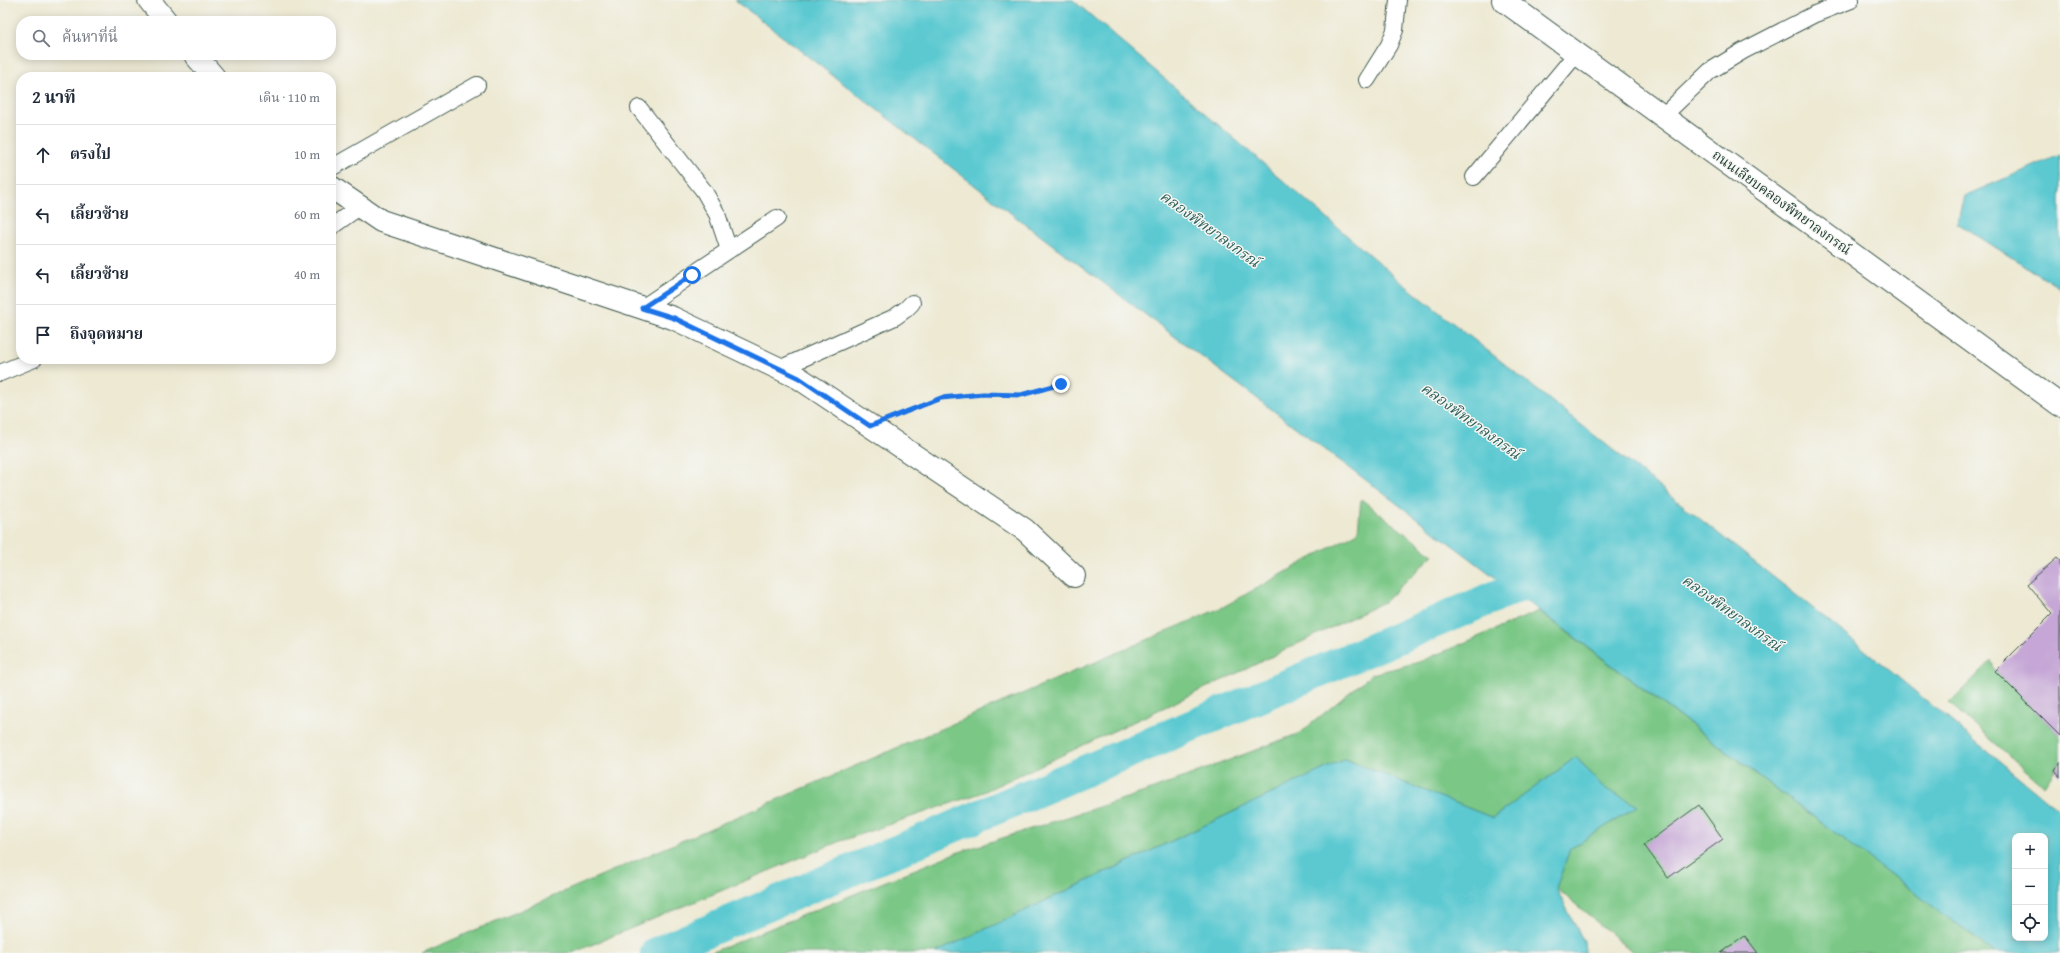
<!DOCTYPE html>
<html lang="th">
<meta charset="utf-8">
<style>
body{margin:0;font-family:"Gentium Book Plus","Noto Serif Thai",serif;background:#f6f6f7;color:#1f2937}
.controls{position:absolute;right:12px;bottom:12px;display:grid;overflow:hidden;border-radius:8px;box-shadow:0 2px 10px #0003}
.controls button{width:36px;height:36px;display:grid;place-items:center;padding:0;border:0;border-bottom:1px solid #e0e1e3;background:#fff;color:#1f2937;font:20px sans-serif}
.stop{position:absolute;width:12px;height:12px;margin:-9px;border:3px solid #1a73e8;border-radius:50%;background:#fff}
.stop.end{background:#1a73e8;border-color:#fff;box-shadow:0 1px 4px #0008}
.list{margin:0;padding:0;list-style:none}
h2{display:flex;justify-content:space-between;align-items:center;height:52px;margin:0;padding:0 16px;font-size:17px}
h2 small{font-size:13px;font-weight:400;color:#747a83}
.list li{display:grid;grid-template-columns:26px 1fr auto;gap:12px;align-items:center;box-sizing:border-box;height:60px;padding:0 16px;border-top:1px solid #e0e1e3}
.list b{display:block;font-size:15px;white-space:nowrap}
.list em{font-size:13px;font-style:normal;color:#747a83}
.icon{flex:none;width:22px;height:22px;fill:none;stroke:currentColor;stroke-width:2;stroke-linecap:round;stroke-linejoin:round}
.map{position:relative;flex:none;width:2060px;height:953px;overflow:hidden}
.search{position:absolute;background:#fff;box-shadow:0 2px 10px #0003;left:16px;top:16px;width:320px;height:44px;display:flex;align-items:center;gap:10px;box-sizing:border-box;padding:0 14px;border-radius:16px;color:#747a83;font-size:15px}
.panel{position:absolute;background:#fff;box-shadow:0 2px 10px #0003;left:16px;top:72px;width:320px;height:292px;border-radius:16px}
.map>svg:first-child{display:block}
</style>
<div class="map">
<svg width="2060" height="953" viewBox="0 0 2060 953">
<rect width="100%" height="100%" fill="#f6f6f2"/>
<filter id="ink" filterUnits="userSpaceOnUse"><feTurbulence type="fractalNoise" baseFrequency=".025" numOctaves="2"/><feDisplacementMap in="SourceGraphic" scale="8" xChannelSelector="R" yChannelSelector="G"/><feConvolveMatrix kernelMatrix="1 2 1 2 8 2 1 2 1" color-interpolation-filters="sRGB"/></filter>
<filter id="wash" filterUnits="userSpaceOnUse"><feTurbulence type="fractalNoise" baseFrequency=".012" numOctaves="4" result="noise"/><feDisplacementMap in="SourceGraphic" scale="16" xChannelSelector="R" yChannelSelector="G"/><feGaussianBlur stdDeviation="0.9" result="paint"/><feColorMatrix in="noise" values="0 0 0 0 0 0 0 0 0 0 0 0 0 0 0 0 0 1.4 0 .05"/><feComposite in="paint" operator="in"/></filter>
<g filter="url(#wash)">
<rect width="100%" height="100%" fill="#ede9d3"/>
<!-- green -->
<path fill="#7ac786" stroke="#4c825d" d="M 1361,499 L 1433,555 L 1384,602 L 1244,670 L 981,793 L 838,842 L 572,953 L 422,953 L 1223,607 L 1358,532 Z
M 1539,611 L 1995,953 L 1634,953 L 1556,888 L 1570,849 L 1638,806 L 1604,788 L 1576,757 L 1493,818 L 1345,759 L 935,953 L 710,953 L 950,855 L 1151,790 L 1300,733 L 1372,674 L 1419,662 Z
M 1991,661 L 1995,671 L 2060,736 L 2060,762 L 2044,786 L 1949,703 Z"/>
<!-- water -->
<path fill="#5cc9d1" stroke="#3e8382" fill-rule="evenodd" d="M 735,0 L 1073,0 L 1401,282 L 1849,637 L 2060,811 L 2060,953 L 1995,953 L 1017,218 ZM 2015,836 L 2045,836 L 2045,938 L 2015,938 Z
M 2060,155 L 2060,288 L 1957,223 L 1964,196 Z
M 1576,757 L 1604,788 L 1638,806 L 1570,849 L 1556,888 L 1584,942 L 1585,953 L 935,953 L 1345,759 L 1493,818 Z"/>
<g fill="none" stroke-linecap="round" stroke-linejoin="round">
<!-- canal -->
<path stroke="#5cc9d1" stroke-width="32" d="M 656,953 L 1551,573"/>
</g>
<g id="blocks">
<!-- building -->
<path fill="#c5a6d6" d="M 2057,558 L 2060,561 L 2060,736 L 1995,671 L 2052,614 L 2027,584 Z
M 2060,762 L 2060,777 L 2055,771 Z
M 1699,805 L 1723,839 L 1668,878 L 1644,845 Z
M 1745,936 L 1758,953 L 1721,953 Z"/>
</g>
</g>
<g filter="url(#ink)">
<use href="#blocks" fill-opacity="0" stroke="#3e574c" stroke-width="1"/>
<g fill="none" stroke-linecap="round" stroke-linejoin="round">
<defs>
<path id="lane" d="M 1367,80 L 1389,45 L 1395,30 L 1398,0
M 639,108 L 704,191 L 717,214 L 729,250
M 1663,116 L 1710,71 L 1743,51 L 1815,14 L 1851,0
M 331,168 L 477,85
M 1474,177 L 1577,53
M 331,227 L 359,207
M 642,308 L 777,218
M 779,369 L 895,317 L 906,309 L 912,303
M 0,373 L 34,359"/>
<path id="street" d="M 149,0 L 166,21
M 195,55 L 214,77
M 331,187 L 381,221 L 673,318 L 799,378 L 1025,530 L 1074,576"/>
<path id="secondary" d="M 1503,0 L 2060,405"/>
</defs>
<!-- lane casing -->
<use href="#lane" stroke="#3e574c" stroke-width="18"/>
<!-- street casing -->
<use href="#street" stroke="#3e574c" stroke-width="24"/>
<!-- secondary casing -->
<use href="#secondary" stroke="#3e574c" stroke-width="24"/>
<!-- path -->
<path stroke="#3e574c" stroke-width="2.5" stroke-dasharray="3 3" stroke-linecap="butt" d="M 901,414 L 941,398 L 983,394 L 1021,395 L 1061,384"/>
<!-- lane -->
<use href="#lane" stroke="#fff" stroke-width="16"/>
<!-- street -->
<use href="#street" stroke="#fff" stroke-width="22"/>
<!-- secondary -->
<use href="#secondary" stroke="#fff" stroke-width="22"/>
</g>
</g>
<g fill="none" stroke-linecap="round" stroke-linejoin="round" filter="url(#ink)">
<!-- route -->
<path stroke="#1a73e8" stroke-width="5" d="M 692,275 L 642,308 L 674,318 L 799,378 L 870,426 L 941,398 L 983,394 L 1021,395 L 1061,384"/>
</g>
<g text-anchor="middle" stroke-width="3" stroke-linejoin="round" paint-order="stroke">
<!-- street labels -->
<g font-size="14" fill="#1f3d34" stroke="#f6f6f2">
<text transform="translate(1782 202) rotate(36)" y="5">ถนนเลียบคลองพิทยาลงกรณ์</text>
</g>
<!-- water labels -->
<g font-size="15" font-style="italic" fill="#2e605b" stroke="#f6f6f2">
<text transform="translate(1210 229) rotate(36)" y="5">คลองพิทยาลงกรณ์</text>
<text transform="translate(1471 421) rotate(36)" y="5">คลองพิทยาลงกรณ์</text>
<text transform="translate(1732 613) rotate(36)" y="5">คลองพิทยาลงกรณ์</text>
</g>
</g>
</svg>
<div class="controls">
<button>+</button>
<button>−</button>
<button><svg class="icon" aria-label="locate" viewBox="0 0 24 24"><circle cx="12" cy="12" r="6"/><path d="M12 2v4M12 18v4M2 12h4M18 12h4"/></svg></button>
</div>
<div class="stop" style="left:692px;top:275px"></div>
<div class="stop end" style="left:1061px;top:384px"></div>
<div class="search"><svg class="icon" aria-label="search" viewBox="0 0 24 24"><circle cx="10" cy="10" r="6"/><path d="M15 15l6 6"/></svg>ค้นหาที่นี่</div>
<section class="panel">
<h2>2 นาที<small>เดิน · 110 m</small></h2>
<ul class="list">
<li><svg class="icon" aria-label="ahead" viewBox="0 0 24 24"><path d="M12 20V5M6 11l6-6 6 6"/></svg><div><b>ตรงไป</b></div><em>10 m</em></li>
<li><svg class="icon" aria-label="left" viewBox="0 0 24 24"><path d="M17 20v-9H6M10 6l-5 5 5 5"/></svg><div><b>เลี้ยวซ้าย</b></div><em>60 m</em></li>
<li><svg class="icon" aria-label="left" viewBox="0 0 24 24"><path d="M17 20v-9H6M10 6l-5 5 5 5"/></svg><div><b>เลี้ยวซ้าย</b></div><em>40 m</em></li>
<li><svg class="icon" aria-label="arrive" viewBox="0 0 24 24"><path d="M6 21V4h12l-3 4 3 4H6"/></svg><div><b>ถึงจุดหมาย</b></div></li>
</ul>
</section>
</div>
